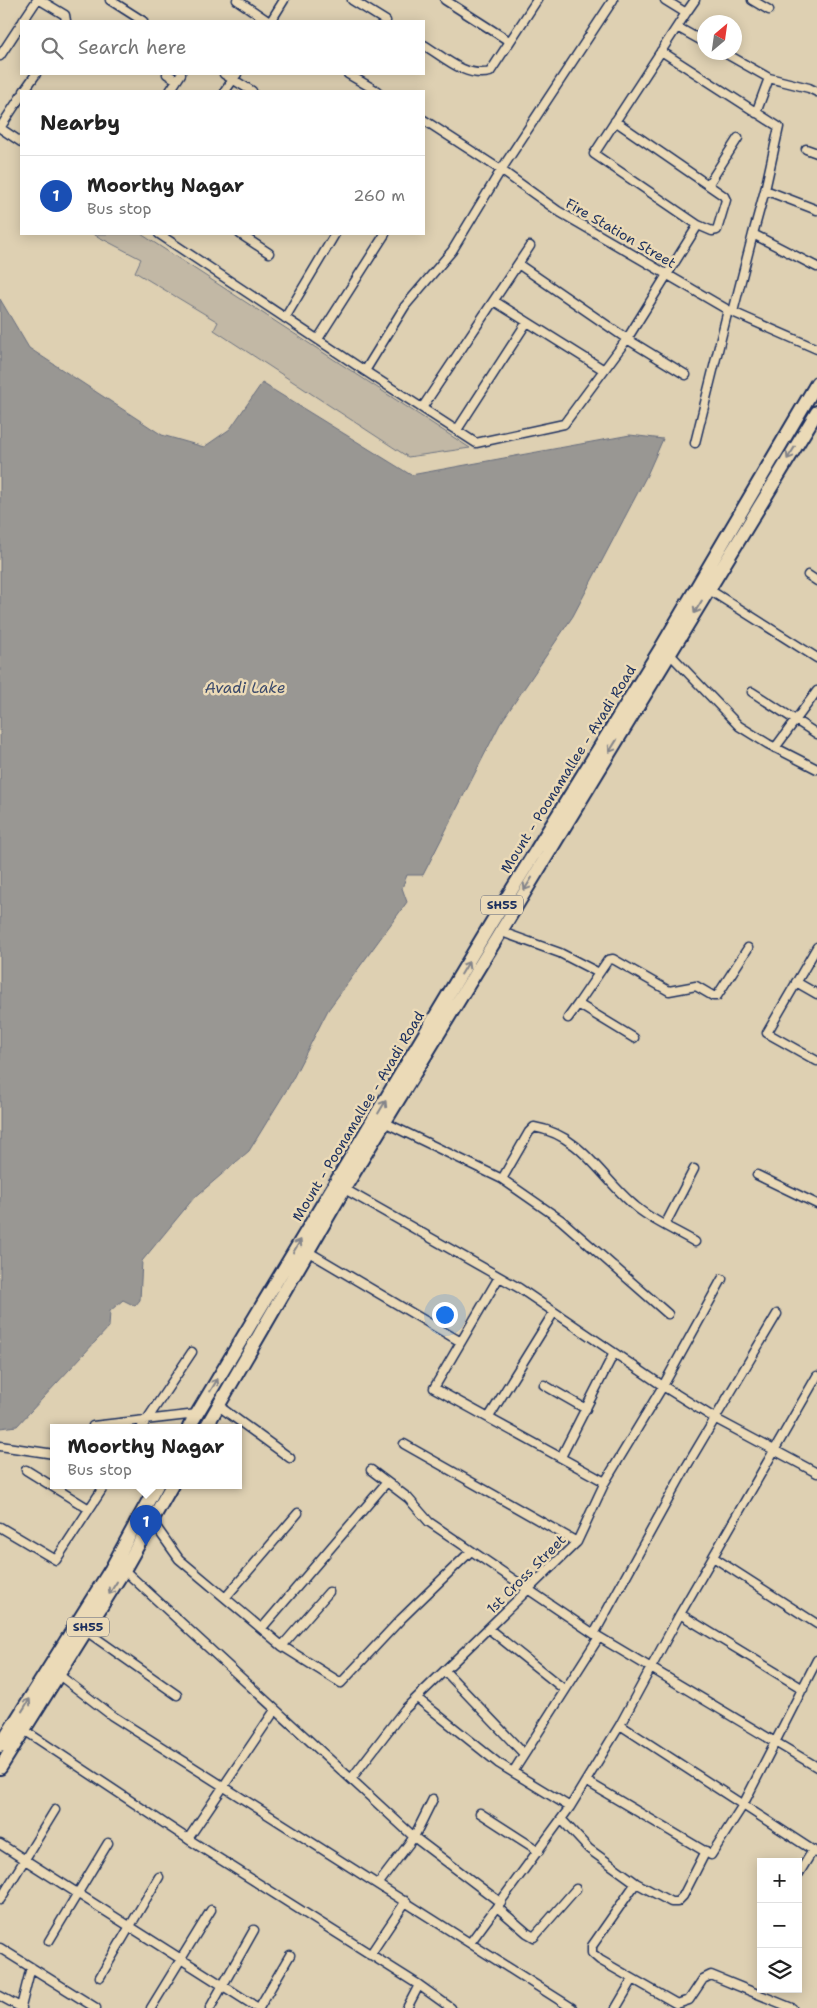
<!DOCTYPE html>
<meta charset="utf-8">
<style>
body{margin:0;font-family:"Shantell Sans",sans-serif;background:#f6f6f6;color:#222}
.controls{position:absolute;right:15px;bottom:15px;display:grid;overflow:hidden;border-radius:0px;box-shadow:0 2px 12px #0003}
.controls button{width:45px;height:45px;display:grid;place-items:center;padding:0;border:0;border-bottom:1px solid #e0e0e0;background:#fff;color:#222;font:25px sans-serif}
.compass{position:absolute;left:697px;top:15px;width:45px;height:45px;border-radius:50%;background:#fff;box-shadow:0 2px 12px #0003;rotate:29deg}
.you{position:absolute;left:444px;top:1314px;width:18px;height:18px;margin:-12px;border:4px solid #fff;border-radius:50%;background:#1a73e8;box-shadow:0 0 0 8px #1a73e833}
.badge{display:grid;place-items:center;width:32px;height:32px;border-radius:50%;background:#1a73e8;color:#fff;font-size:16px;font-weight:700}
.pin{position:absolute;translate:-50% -41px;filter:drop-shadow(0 1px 2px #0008)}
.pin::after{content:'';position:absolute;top:26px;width:18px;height:15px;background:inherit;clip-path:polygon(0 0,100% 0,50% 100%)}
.popup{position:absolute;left:50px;top:1424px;width:192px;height:65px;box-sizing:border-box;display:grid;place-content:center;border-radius:0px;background:#fff;filter:drop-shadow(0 1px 4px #0005);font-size:16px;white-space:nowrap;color:#767676}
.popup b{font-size:19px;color:#222}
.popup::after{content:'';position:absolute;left:50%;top:100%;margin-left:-10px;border:10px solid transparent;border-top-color:#fff}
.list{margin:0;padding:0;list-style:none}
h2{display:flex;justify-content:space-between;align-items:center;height:65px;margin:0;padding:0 20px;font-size:21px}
h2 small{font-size:16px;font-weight:400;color:#767676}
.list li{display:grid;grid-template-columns:32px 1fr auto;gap:15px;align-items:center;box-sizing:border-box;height:80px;padding:0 20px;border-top:1px solid #e0e0e0}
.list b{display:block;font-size:19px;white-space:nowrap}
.list p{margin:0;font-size:16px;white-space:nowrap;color:#767676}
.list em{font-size:16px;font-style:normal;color:#767676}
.icon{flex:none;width:28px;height:28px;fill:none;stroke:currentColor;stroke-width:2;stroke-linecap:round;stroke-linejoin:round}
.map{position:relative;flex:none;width:817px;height:2008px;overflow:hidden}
.search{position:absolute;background:#fff;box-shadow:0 2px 12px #0003;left:20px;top:20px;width:405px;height:55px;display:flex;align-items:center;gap:12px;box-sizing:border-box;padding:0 18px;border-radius:0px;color:#767676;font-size:19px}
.panel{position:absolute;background:#fff;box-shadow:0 2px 12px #0003;left:20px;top:90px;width:405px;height:145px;border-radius:0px}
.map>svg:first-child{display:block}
</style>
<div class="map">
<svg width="817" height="2008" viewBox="0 0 817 2008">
<rect width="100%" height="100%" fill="#ded0b2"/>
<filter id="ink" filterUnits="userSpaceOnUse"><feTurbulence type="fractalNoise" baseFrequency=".02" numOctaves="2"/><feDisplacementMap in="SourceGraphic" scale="10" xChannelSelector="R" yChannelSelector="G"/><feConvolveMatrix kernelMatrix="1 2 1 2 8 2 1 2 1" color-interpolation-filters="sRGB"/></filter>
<g filter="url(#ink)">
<!-- green -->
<path fill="#c2b8a5" stroke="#6e7482" d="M 93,234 L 141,234 L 470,448 L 408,457 L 214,330 L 218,322 L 135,272 L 141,259 Z"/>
<!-- water -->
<path fill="#999793" stroke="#676d7e" d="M 0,299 L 29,348 L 162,435 L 204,447 L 230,429 L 262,383 L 411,475 L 630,435 L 663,439 L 647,475 L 573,616 L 500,724 L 423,875 L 407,875 L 402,888 L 407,902 L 328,1010 L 289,1086 L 249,1151 L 193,1199 L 142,1261 L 140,1300 L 135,1306 L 123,1300 L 110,1311 L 109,1327 L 17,1426 L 0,1428 Z"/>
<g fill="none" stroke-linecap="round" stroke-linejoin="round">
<defs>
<path id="street" d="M 40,0 L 65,15 L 66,21
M 110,0 L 143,21
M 237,0 L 268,21
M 352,0 L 386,21
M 445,0 L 509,41
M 665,0 L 686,13 L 695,0
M 752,0 L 769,10
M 23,21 L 37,0
M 271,21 L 284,0
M 677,27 L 704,42
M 424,45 C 444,57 465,78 490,72 L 537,0
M 661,51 L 779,127 L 765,190
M 723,52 L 769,78 L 756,113
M 0,56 L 21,24
M 167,74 L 177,80
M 224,74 L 252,91
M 348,74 L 377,91
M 769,78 L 809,88 L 817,92
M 24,91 L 36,74
M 170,91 L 181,74
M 225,91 L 237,74
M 424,120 L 501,170 L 558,211 L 728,310 L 817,349
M 615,121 L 724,196 L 726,200 L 717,230 L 712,231 L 698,225
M 0,128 L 21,96
M 0,128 L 21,142
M 806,149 L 817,153
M 708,185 L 738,138
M 817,210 L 765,190 L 753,234 L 817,267
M 159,234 L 365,371 L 405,306 L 452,251 L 501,170 L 613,0
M 240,234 L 269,253
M 518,264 L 627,339 L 686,375
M 494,301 L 604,370
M 733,312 L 753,234
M 285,318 L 335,234
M 318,339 L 385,234
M 365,371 L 476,443 L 564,424 L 627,339 L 698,225 L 594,154 L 686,13
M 422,408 L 530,246
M 457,430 L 527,322
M 695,443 L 728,310
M 808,575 L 817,581
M 708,589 L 817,658
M 667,651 L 739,726 L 768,744 L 817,769
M 752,692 L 817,734
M 775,748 L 817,691
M 499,931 L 560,953 L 599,973
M 817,947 L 767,1033 L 817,1061
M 796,982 L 817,994
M 568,1018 L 578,1004
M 634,1038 L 578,1004 L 608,960 L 613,959 L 669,991 L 696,986 L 713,996 L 717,996 L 748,948
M 386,1123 L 502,1179 L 529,1132 L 534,1127 C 582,1135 601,1178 635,1206 C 652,1221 675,1230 695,1242
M 757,1175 L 817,1204
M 502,1179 L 561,1220 L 668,1314
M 341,1187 L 519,1288 L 663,1386 L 716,1419 L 817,1473
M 665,1225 L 694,1169
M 307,1251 L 461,1342 L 499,1277
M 461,1342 L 434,1388 L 605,1482
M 544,1385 L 586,1409
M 220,1407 L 290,1458
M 489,1417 L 554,1312
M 93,1426 L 197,1414
M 142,1427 L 192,1352
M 404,1444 L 577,1542
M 0,1446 L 54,1454
M 561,1457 L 614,1353
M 26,1470 L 89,1509
M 371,1470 L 408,1498 L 429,1522 L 594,1634 L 817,1767
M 152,1521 L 179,1559 L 282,1646 L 341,1683 L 401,1619 L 471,1551
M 0,1527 L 56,1560 L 105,1485
M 713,1557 L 817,1624
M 124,1570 L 414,1837 L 379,1883
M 226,1597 L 298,1513
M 680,1614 L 803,1689
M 262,1628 L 387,1482
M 489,1629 L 565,1690
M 86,1631 L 177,1695
M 594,1634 L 685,1469 L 777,1314
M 282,1646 L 329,1592
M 445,1671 L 524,1754
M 59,1675 L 111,1715 L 572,2008
M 417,1698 L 498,1763 L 570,1807
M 620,1725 L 817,1853
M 21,1728 L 188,1839 L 419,1985 L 451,2008
M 513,1772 L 599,1637
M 351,1779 L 405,1709 L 577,1542 L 605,1482 L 663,1386 L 722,1279
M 586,1781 L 711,1855 L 743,1805 L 817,1660
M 433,1799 L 414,1837 L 501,1903
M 480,1813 L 539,1851
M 562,1820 L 589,1849 L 636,1883 L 671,1902 L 677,1902 L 683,1896 L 706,1851
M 188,1839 L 275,1710
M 0,1844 L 258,2008
M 798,1875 L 813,1850
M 636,1883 L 592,1946 L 592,1953 L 600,1960 L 677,2004 L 689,2000 L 703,1979 L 711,1975 L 792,2008
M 0,1900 L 55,1810
M 497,1907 L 527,1933 L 534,1937 L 576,1889
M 49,1941 L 108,1843
M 470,1943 L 570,1807 L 620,1725 L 680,1614 L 817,1376
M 0,1948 L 96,2008
M 370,1955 L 406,1901
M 100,1977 L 159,1877
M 0,1996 L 22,2008
M 21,2007 L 31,1967
M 151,2008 L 211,1910
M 210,2008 L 254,1930
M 259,2008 L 290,1955
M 407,2008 L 419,1985
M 616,2008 L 633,1979"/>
<path id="primary" d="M 189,1427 L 490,925 L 661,648 L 817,383
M 206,1427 L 344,1189 L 817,412
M 0,1746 L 111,1569 L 157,1485
M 0,1768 L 124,1570 L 172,1485"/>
</defs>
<!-- street casing -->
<use href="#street" stroke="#1b2f5e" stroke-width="11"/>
<!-- primary casing -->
<use href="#primary" stroke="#1b2f5e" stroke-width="16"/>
<!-- street -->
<use href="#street" stroke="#ebdab7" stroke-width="8"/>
<!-- primary -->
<use href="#primary" stroke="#ebdab7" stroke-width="12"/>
</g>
<!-- one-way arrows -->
<defs><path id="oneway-shaft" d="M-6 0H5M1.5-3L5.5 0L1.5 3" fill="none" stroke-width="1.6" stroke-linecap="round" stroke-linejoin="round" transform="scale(1.25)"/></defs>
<g stroke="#83848a">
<use href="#oneway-shaft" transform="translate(791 453) rotate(122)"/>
<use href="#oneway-shaft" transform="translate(698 607) rotate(121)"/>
<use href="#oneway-shaft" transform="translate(613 746) rotate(122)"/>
<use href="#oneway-shaft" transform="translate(528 884) rotate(122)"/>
<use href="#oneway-shaft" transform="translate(465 968) rotate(-59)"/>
<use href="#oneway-shaft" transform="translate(382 1107) rotate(-59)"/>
<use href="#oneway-shaft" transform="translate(297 1246) rotate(-59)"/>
<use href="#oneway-shaft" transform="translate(214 1385) rotate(-59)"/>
<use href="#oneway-shaft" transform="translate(113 1588) rotate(122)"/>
<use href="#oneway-shaft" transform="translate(26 1705) rotate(-58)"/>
</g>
</g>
<g text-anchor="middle" stroke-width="5" stroke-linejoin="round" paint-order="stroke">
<!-- shield labels -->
<g fill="#ebdab7" stroke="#596279" stroke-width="1">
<rect x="481" y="895.5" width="42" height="19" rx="4"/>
<rect x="67" y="1617.5" width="42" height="19" rx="4"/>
</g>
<g font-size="12" font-weight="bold" fill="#1b2f5e">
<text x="502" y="909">SH55</text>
<text x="88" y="1631">SH55</text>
</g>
<!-- street labels -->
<g font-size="14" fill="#1b2f5e" stroke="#ebdab7">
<text transform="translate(621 233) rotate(30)" y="5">Fire Station Street</text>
<text transform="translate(568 769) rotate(-58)" y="5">Mount - Poonamallee - Avadi Road</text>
<text transform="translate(358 1116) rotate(-59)" y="5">Mount - Poonamallee - Avadi Road</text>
<text transform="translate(526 1574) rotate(-45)" y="5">1st Cross Street</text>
</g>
<!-- water labels -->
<g font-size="15" font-style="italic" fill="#3a496b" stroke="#ebdab7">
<text x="245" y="693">Avadi Lake</text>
</g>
</g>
</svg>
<div class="controls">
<button>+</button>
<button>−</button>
<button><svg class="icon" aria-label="layers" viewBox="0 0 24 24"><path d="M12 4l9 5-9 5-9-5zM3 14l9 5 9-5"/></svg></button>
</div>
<svg class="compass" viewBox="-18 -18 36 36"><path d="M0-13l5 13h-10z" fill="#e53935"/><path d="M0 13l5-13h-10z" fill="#767676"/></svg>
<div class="you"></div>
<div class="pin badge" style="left:146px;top:1546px;background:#1a4fb4">1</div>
<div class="popup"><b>Moorthy Nagar</b>Bus stop</div>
<div class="search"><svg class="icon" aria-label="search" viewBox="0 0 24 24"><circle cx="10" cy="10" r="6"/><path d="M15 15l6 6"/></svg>Search here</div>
<section class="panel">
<h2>Nearby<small></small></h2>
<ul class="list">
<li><span class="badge" style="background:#1a4fb4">1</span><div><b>Moorthy Nagar</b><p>Bus stop</p></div><em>260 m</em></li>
</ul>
</section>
</div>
